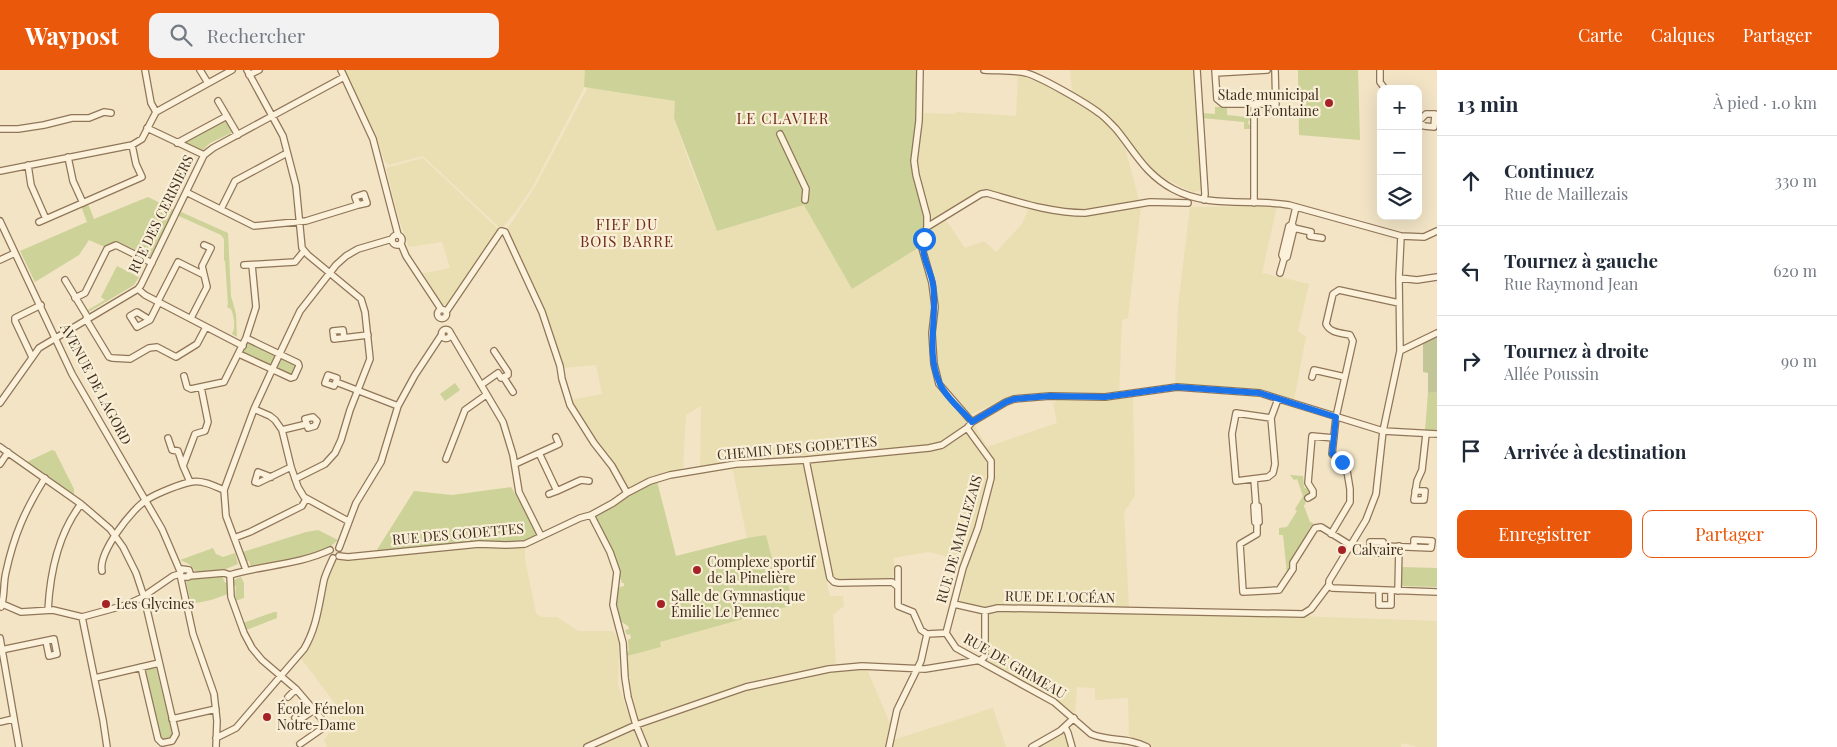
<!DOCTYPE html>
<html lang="fr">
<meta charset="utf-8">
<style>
body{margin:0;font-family:"Playfair Display",serif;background:#f2f2f3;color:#1f2937}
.controls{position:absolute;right:15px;top:15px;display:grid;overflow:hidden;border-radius:10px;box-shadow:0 5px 20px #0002}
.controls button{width:45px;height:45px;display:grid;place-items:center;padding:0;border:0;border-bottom:1px solid #e0e1e3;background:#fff;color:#1f2937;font:25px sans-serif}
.stop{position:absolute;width:15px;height:15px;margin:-11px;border:4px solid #1a73e8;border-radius:50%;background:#fff}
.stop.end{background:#1a73e8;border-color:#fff;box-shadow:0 1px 5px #0008}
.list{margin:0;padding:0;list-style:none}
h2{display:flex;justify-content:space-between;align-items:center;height:65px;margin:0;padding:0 20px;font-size:21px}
h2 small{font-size:16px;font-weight:400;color:#747a83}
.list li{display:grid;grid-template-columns:32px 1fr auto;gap:15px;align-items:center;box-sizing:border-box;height:90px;padding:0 20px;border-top:1px solid #e0e1e3}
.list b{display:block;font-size:19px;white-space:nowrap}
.list p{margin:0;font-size:16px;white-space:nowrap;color:#747a83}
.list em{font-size:16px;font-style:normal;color:#747a83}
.actions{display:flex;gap:10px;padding:15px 20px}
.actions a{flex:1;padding:11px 0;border:1px solid #ea580c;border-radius:10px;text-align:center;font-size:18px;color:#ea580c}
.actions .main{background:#ea580c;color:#fff}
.icon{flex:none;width:28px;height:28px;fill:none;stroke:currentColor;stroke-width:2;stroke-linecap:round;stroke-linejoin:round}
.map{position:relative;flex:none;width:1437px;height:677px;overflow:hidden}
header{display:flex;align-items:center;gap:30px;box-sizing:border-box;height:70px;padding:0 25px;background:#ea580c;color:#fff}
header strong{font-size:24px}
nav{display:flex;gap:28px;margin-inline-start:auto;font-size:18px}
.search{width:350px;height:45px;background:#f2f2f3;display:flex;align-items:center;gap:12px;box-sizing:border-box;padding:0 18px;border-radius:10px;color:#747a83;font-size:19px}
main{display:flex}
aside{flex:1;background:#fff}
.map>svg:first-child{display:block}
</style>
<header>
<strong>Waypost</strong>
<div class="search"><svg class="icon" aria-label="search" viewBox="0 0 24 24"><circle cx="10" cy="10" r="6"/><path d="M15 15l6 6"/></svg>Rechercher</div>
<nav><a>Carte</a><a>Calques</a><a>Partager</a></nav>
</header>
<main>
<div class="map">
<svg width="1437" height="677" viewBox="0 0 1437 677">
<rect width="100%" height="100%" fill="#f2e4c5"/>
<!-- farmland -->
<path fill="#e9dfb2" d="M 344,0 L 585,0 L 586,3 L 583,20 L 533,116 L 517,140 L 501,159 L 423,86 L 389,95 L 384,90 L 376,65 Z
M 1070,0 L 1195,0 L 1203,112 L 1200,121 L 1192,122 L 1158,105 L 1109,47 L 1072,22 Z
M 1018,5 L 1047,15 L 1098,46 L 1115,62 L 1126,81 L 1139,130 L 1085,141 L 1067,141 L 1030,133 L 989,121 L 936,150 L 929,147 L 918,104 L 917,83 L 920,43 L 955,44 L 956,42 L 1016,46 Z
M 588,17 L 675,31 L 674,48 L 689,92 L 717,161 L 805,135 L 852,219 L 918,178 L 930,158 L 946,150 L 965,178 L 984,171 L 996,182 L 1022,154 L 1029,137 L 1069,144 L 1141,136 L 1128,248 L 1122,250 L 1119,324 L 1028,324 L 1009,327 L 969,345 L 987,377 L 1057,353 L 1053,332 L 1056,332 L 1057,330 L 1119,329 L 1133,326 L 1135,426 L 1124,442 L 1129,537 L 1001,535 L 985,538 L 960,531 L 967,492 L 929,482 L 893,488 L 895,499 L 892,510 L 826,510 L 830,526 L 843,526 L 844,536 L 833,545 L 836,593 L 746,614 L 640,651 L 636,647 L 627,612 L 627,586 L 661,577 L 660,572 L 787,509 L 778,512 L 766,465 L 747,468 L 731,392 L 700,398 L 701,336 L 686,345 L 683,400 L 656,407 L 632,416 L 629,421 L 593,369 L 573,335 L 571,330 L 602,324 L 596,295 L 563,298 L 506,161 L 535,117 Z
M 423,88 L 499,160 L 450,236 L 440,234 L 420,204 L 450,198 L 442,172 L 409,177 L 398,146 L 386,98 Z
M 1277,136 L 1262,203 L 1309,214 L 1298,261 L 1306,267 L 1294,330 L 1259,320 L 1175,315 L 1178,236 L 1190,137 Z
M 525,476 L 525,489 L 536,543 L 538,545 L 543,547 L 557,547 L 578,561 L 612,561 L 615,563 L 619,573 L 618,614 L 628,643 L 632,647 L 631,653 L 581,677 L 327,677 L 324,670 L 343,644 L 300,587 L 313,569 L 318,553 L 333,491 L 374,484 Z
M 995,539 L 1243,544 L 1437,551 L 1437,677 L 1417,677 L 1402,673 L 1401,677 L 1154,677 L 1129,666 L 1128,628 L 1095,630 L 1095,618 L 1077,617 L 1075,646 L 1055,630 L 992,595 L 988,586 L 987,548 L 989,542 Z
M 866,597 L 892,658 L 887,677 L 647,677 L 640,659 L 643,653 L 745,619 L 823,602 Z
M 993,638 L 1006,677 L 891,677 L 893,670 Z
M 634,659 L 643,677 L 590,677 Z
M 1065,661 L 1069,677 L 1035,677 Z"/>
<!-- green -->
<path fill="#ccd298" d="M 585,0 L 920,0 L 914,91 L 927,146 L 924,169 L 918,178 L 852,219 L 804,135 L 717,161 L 674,48 L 675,31 L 584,17 Z
M 1298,0 L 1358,0 L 1360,70 L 1299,65 Z
M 1215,37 L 1227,37 L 1227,45 L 1246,47 L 1247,37 L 1248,37 L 1251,42 L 1248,43 L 1249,47 L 1251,47 L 1251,50 L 1248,51 L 1249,55 L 1251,55 L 1251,59 L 1244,59 L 1244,52 L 1202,48 L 1202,43 L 1215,44 Z
M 226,51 L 233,62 L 210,73 L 202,81 L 183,72 Z
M 148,127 L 174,140 L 150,187 L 119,172 L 105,177 L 89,170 L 79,185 L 35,212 L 20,181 L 87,152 L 81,136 L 88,134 L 94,149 Z
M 181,142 L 228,163 L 231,226 L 236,244 L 237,267 L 232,264 C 236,257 234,246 231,239 L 227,237 L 228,234 L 225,191 L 224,190 L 224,169 L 221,165 L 179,146 Z
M 117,196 L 139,207 L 134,215 L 87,243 L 86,241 L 105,230 L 101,227 Z
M 247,271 L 276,285 L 271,296 L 242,283 Z
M 282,288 L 297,296 L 292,306 L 277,299 Z
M 455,313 L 460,320 L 445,331 L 440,324 Z
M 1437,322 L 1437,362 L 1425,360 L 1428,323 Z
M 52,380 L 55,381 L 74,419 L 74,425 L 27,392 Z
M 1290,405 L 1303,406 L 1304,417 L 1311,422 L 1304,436 L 1310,452 L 1313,453 L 1291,491 L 1292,498 L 1287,504 L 1283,465 L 1279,465 L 1279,458 L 1287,457 L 1297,441 L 1295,439 L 1303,426 L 1297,409 L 1294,410 Z
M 657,411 L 676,486 L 747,468 L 766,465 L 778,511 L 787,509 L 793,535 L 660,572 L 661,577 L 627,586 L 627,582 L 629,581 L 628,570 L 631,568 L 630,564 L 627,565 L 625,560 L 629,559 L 628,556 L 620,551 L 616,529 L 617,518 L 624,516 L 624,513 L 622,513 L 616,492 L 592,446 L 628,423 Z
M 511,417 L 541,466 L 525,474 L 479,474 L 375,483 L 414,421 L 452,425 Z
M 318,460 L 338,470 C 315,493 279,488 251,497 L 249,491 L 246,491 L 243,482 L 306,462 Z
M 213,478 L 216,484 L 223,487 L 235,483 L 238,494 L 221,501 L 199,502 L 195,501 L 189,494 L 180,490 Z
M 1401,497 L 1437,498 L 1437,517 L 1401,516 Z
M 222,506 L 225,513 L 229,511 L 228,524 L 211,530 L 191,534 L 186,511 L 190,508 Z
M 241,507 L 244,513 L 244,528 L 235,531 L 236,516 L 231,516 L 231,511 Z
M 274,542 L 277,542 L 277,548 L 246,560 L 243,553 Z
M 156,597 L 167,642 L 168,642 L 174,663 L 171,670 L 160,670 L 144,600 Z"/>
<!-- cemetery -->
<path fill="#c2c697" d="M 1437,266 L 1437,322 L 1428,323 L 1428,303 L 1423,302 L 1423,272 Z"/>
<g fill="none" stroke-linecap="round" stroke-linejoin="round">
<defs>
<path id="minor" d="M 145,0 L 151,33 L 156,42
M 200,0 L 208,13
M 247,0 L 283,66 L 296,116 L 302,178 L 308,185 L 361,229 L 365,242 L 370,289 L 350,340 L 341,370 L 335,383 L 325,394 L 295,409
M 341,0 L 373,69 L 398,165
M 984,0 C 998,1 1012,0 1026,3 C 1041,7 1086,33 1099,43 C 1105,47 1111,54 1116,59 C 1135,82 1145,104 1173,119 C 1210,139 1250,128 1289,135 L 1401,166 L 1424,167 L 1437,161
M 1197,0 L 1205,124 L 1204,130
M 1215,0 L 1217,29 L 1223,34 L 1254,34 L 1254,133
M 1275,0 L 1276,40
M 1380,0 L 1380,12 L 1385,19
M 1216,3 L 1267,0
M 249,5 L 259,0
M 218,31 L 238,65
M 1254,34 L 1275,34
M 1418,51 L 1419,51 L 1424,56 L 1434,57 L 1435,44 L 1426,44 L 1419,51
M 147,58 L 204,85
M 0,59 L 18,59 L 44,55 L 72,48 L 89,48 L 104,42 L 111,43
M 780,64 L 806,119 L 805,130
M 177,73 L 227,46
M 68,87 L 73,111 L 83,133
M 28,95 L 31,115 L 46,149
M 0,101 L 132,75 L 142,69 L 156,42 L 232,0
M 186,122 L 254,156 L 306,151 L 358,135 L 367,133 L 364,124 L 355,127 L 358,135
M 221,139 L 235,111 L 287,83
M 0,151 L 72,304 L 162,459 L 180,501
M 39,152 L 142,107 L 136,94 L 132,75
M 927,157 L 981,124 L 987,123 C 1019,132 1051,143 1085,143 L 1150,132 L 1188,133
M 1294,158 L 1311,162 L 1310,166 L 1322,168
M392 170a5 5 0 1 1 10 0a5 5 0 1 1-10 0Z
M 401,174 L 406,186 L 441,239
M 1284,189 L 1287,187 L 1294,158 L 1292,154
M 0,190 L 15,183
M 244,195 L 295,192 L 304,181
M 1280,203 L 1284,189 L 1282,185 L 1289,156 L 1292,154 L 1296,137
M 1399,208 L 1417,210 L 1437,207
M 65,210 L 88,248
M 138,219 L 145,225 L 243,276
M 75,228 L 85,223 L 107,179 L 116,175 L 152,193
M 158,231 L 178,192 L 204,205
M437.5 244a4.5 4.5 0 1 1 9 0a4.5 4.5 0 1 1-9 0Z
M 446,242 L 501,161 L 505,162 L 542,242 L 560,296 L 562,309 L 570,335 L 594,373 L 612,396 L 627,423
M 191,248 L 207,217 L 202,196 L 211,178 L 204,175
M 86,249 L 109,287 L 112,288 L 130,289 L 149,278 L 157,277 L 176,287 L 197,274 L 206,257
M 150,250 L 137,242 L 130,246 L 137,257 L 150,250 L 159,232
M441.5 264a4.5 4.5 0 1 1 9 0a4.5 4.5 0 1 1-9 0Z
M 451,264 L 503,352 L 513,385 L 519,422 L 541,466
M 344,268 L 343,260 L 333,261 L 334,269 L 368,265
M 1400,281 L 1437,263
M 239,284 L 291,308 L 294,307 L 299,296 L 298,293 L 246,268
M 32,287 L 15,251 L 15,248 L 41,235
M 184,306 L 187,317 L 191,319 L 224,312 L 246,268 L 256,237 L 252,195
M 1312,307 L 1314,300 L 1345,307
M 504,308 L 513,322
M 336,312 L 334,316 L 325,313 L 328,305 L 337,308 L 336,312 L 398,336
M 481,315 L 498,303 L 501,308 L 508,305 L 508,302 L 494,281
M 0,333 L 39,278 L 138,219 L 141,215 L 204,85 L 213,78 L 344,7
M 254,339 L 270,346 L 275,350 L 282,360 L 291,397 L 298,417 L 304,427 L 348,451
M 1271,348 L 1236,343 L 1232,364 L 1236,411 L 1268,407 L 1273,403 L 1275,394 L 1271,348 L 1278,329
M 972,352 L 1006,332 L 1014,329 L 1050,326 L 1105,327 L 1177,317 L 1260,323 L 1383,361 L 1437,364
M 282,360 L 307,354 L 308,358 L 315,356 L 317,351 L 313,347 L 305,349 L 307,354
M 168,368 L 172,380 L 178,381 L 183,396
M 0,377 L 81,434 L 110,459 L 123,477 L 136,503 L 144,527 L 176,664 L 172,671 L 162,673 L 158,669 L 141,597
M 539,383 L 559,374 L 556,367
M 446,389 L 465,340 L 486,325
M 806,390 L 830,508 L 834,512 L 839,513 L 892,512 L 897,516
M 0,394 L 8,382
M 515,394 L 539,383 L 557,421 L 581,410 L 589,411
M 271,407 L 258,402 L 255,412 L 258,413 L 291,397
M 1254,409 L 1256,436 L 1258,436 L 1259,452 L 1257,452 L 1257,464 L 1240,474 L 1243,522 L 1279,520 L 1293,499 L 1293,493 L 1315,458 L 1321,457 L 1350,475
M 190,412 L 183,396 L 195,364 L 205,361 L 208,352 L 201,317
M 1415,421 L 1425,421 L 1424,430 L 1414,430 L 1417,411 L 1422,400 L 1426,364
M 549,424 L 557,421
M 1308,428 L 1313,425 L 1313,421 L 1308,413 L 1312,366 L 1334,368
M 1256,436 L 1254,436 L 1255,452 L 1257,452
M 591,445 L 610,482 L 617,502 L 613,535 L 623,573 L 625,608 L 628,627 L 636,655 L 645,677
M 1331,464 L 1350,432 L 1350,419 L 1346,395 L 1332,384 L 1336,347 L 1353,271 L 1350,265 C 1341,263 1330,263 1326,254 L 1333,224 L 1339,220 L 1399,233
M 234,468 L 250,462 L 302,436 L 306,429
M 1383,476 L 1382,483 L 1370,483 L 1370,472 L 1383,472 L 1383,476 L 1431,478 L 1432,471 L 1414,470 L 1414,477
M 339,478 L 356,433 L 381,392 L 398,336 L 415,305 L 442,264
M 339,486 L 348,487 L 479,474 L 506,475 L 525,474 L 580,448 L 591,445 L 613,433 L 627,423 L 650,411 L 670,405 L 736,394 L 806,390 L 929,378 L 942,375 L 967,358
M 245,497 L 226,446 L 224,420 L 254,339 L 272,300 L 300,241 L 336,195 L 346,186 L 358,179 L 392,169
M 898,499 L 898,536 L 913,542 L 921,560 L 927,564
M 102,501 C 98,483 132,438 148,429 C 158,423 180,414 191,412 C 203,410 214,416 224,420
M 230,505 L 231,527 L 244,563 L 252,578 L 262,590 L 296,619 L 325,653 L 323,658 L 300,674
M 189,506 L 224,503 L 230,505 C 263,495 298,495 330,480
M 181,507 L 188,507 L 190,503 L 189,500 L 182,499 L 180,504 L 193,564 L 214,624 L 217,651 L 216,677
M 1329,515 L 1332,518 L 1437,522
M 1379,520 L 1379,535 L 1391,535 L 1391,521
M 1398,521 L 1399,476
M 0,533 L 21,542 L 53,540 L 82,547 L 126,535 L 141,528 L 173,506 L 180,504
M 954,534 L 985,541
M 1,537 C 5,526 3,513 6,502 C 14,465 25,440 45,408
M 48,540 C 50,503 58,464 81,434
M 82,547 L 103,650 L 107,677
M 946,563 L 956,578 L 1054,632 L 1091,664 C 1110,672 1128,667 1147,677
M 0,568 L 19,677
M 1,580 L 54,569 L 57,584 L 49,586 L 46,571
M 95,608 L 159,593
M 288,627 L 296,619
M 295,648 L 298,651 L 314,640
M 172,649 L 216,639
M 0,652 L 13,649
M 1065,657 L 1068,663 L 1072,677
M 216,668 L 236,658 L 304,579 C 317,557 319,534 324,510 C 326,503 330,495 333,488
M 587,677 L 636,655 L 746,617 L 829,599 L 862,596 L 925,599 L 981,590 L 985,586 L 985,541 L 998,538 L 1303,544 L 1311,539 L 1329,515 L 1329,511 L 1366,450 L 1376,424 L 1383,361 L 1400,281 L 1399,208 L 1401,166
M 889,677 L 897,640 L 921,591 L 927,564 L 946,563 L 963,498 L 978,458 L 991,408 L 991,391 L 967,358 L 972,352 L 939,314 L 934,294 L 932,263 L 935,237 L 932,213 L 922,178 L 927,157 L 927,146 L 916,105 L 914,91 L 919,51 L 920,0
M 1032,677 L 1060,661 L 1074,648"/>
</defs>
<!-- minor casing -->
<use href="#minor" stroke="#907559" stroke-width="8"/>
<!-- minor -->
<use href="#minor" stroke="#fcf1da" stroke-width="5.5"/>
</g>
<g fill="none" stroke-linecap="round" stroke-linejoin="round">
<!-- route -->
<path stroke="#1a73e8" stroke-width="6" d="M 924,169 C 920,185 930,198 933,214 C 938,246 925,283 940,314 C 946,328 962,340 972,352 L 1006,332 L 1014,329 L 1050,326 L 1105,327 L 1177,317 L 1260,323 L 1336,347 L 1332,384 L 1342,392"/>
</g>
<!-- markers -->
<g fill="#a52326" stroke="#f9eed6" stroke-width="2">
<circle cx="1329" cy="33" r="5"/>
<circle cx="1342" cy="480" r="5"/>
<circle cx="697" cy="500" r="5"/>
<circle cx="106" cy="534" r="5"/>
<circle cx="661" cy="534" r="5"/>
<circle cx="267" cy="647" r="5"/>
</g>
<g text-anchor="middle" stroke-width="4.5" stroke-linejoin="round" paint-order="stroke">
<!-- poi labels -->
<g font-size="14" fill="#3f2d1e" stroke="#f9eed6" text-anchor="start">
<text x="1319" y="30" text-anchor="end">Stade municipal<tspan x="1319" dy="16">La Fontaine</tspan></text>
<text x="1352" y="485">Calvaire</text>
<text x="707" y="497">Complexe sportif<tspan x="707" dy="16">de la Pinelière</tspan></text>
<text x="671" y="531">Salle de Gymnastique<tspan x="671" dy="16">Émilie Le Pennec</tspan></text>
<text x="116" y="539">Les Glycines</text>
<text x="277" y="644">École Fénelon<tspan x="277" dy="16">Notre-Dame</tspan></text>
</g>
<!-- street labels -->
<g font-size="14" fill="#3f2d1e" stroke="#f9eed6">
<text transform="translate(161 144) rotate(-64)" y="5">RUE DES CERISIERS</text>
<text transform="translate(96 314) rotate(62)" y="5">AVENUE DE LAGORD</text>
<text transform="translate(797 378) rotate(-5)" y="5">CHEMIN DES GODETTES</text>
<text transform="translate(458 464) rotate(-5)" y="5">RUE DES GODETTES</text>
<text transform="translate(959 469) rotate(-74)" y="5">RUE DE MAILLEZAIS</text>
<text transform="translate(1060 527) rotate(1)" y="5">RUE DE L'OCÉAN</text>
<text transform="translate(1015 596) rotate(30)" y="5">RUE DE GRIMEAU</text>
</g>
<!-- neighbourhood labels -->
<g font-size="15" letter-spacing="1" fill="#6f2a19" stroke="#f9eed6">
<text x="783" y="54">LE CLAVIER</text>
<text x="627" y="160">FIEF DU<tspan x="627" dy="17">BOIS BARRE</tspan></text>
</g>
</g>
</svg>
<div class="controls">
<button>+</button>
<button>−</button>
<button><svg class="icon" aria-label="layers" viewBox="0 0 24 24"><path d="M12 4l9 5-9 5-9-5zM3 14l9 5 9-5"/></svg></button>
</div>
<div class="stop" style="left:924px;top:169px"></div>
<div class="stop end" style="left:1342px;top:392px"></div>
</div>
<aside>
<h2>13 min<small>À pied · 1.0 km</small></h2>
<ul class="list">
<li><svg class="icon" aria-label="ahead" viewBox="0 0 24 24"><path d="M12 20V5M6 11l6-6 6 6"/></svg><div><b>Continuez</b><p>Rue de Maillezais</p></div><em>330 m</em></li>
<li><svg class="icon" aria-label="left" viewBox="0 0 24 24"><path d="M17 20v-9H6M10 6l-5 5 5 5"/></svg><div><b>Tournez à gauche</b><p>Rue Raymond Jean</p></div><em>620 m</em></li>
<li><svg class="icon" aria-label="right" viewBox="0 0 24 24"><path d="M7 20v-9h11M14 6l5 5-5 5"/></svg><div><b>Tournez à droite</b><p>Allée Poussin</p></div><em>90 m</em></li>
<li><svg class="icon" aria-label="arrive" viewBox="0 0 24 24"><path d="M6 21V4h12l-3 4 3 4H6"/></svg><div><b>Arrivée à destination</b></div></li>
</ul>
<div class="actions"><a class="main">Enregistrer</a><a>Partager</a></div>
</aside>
</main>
